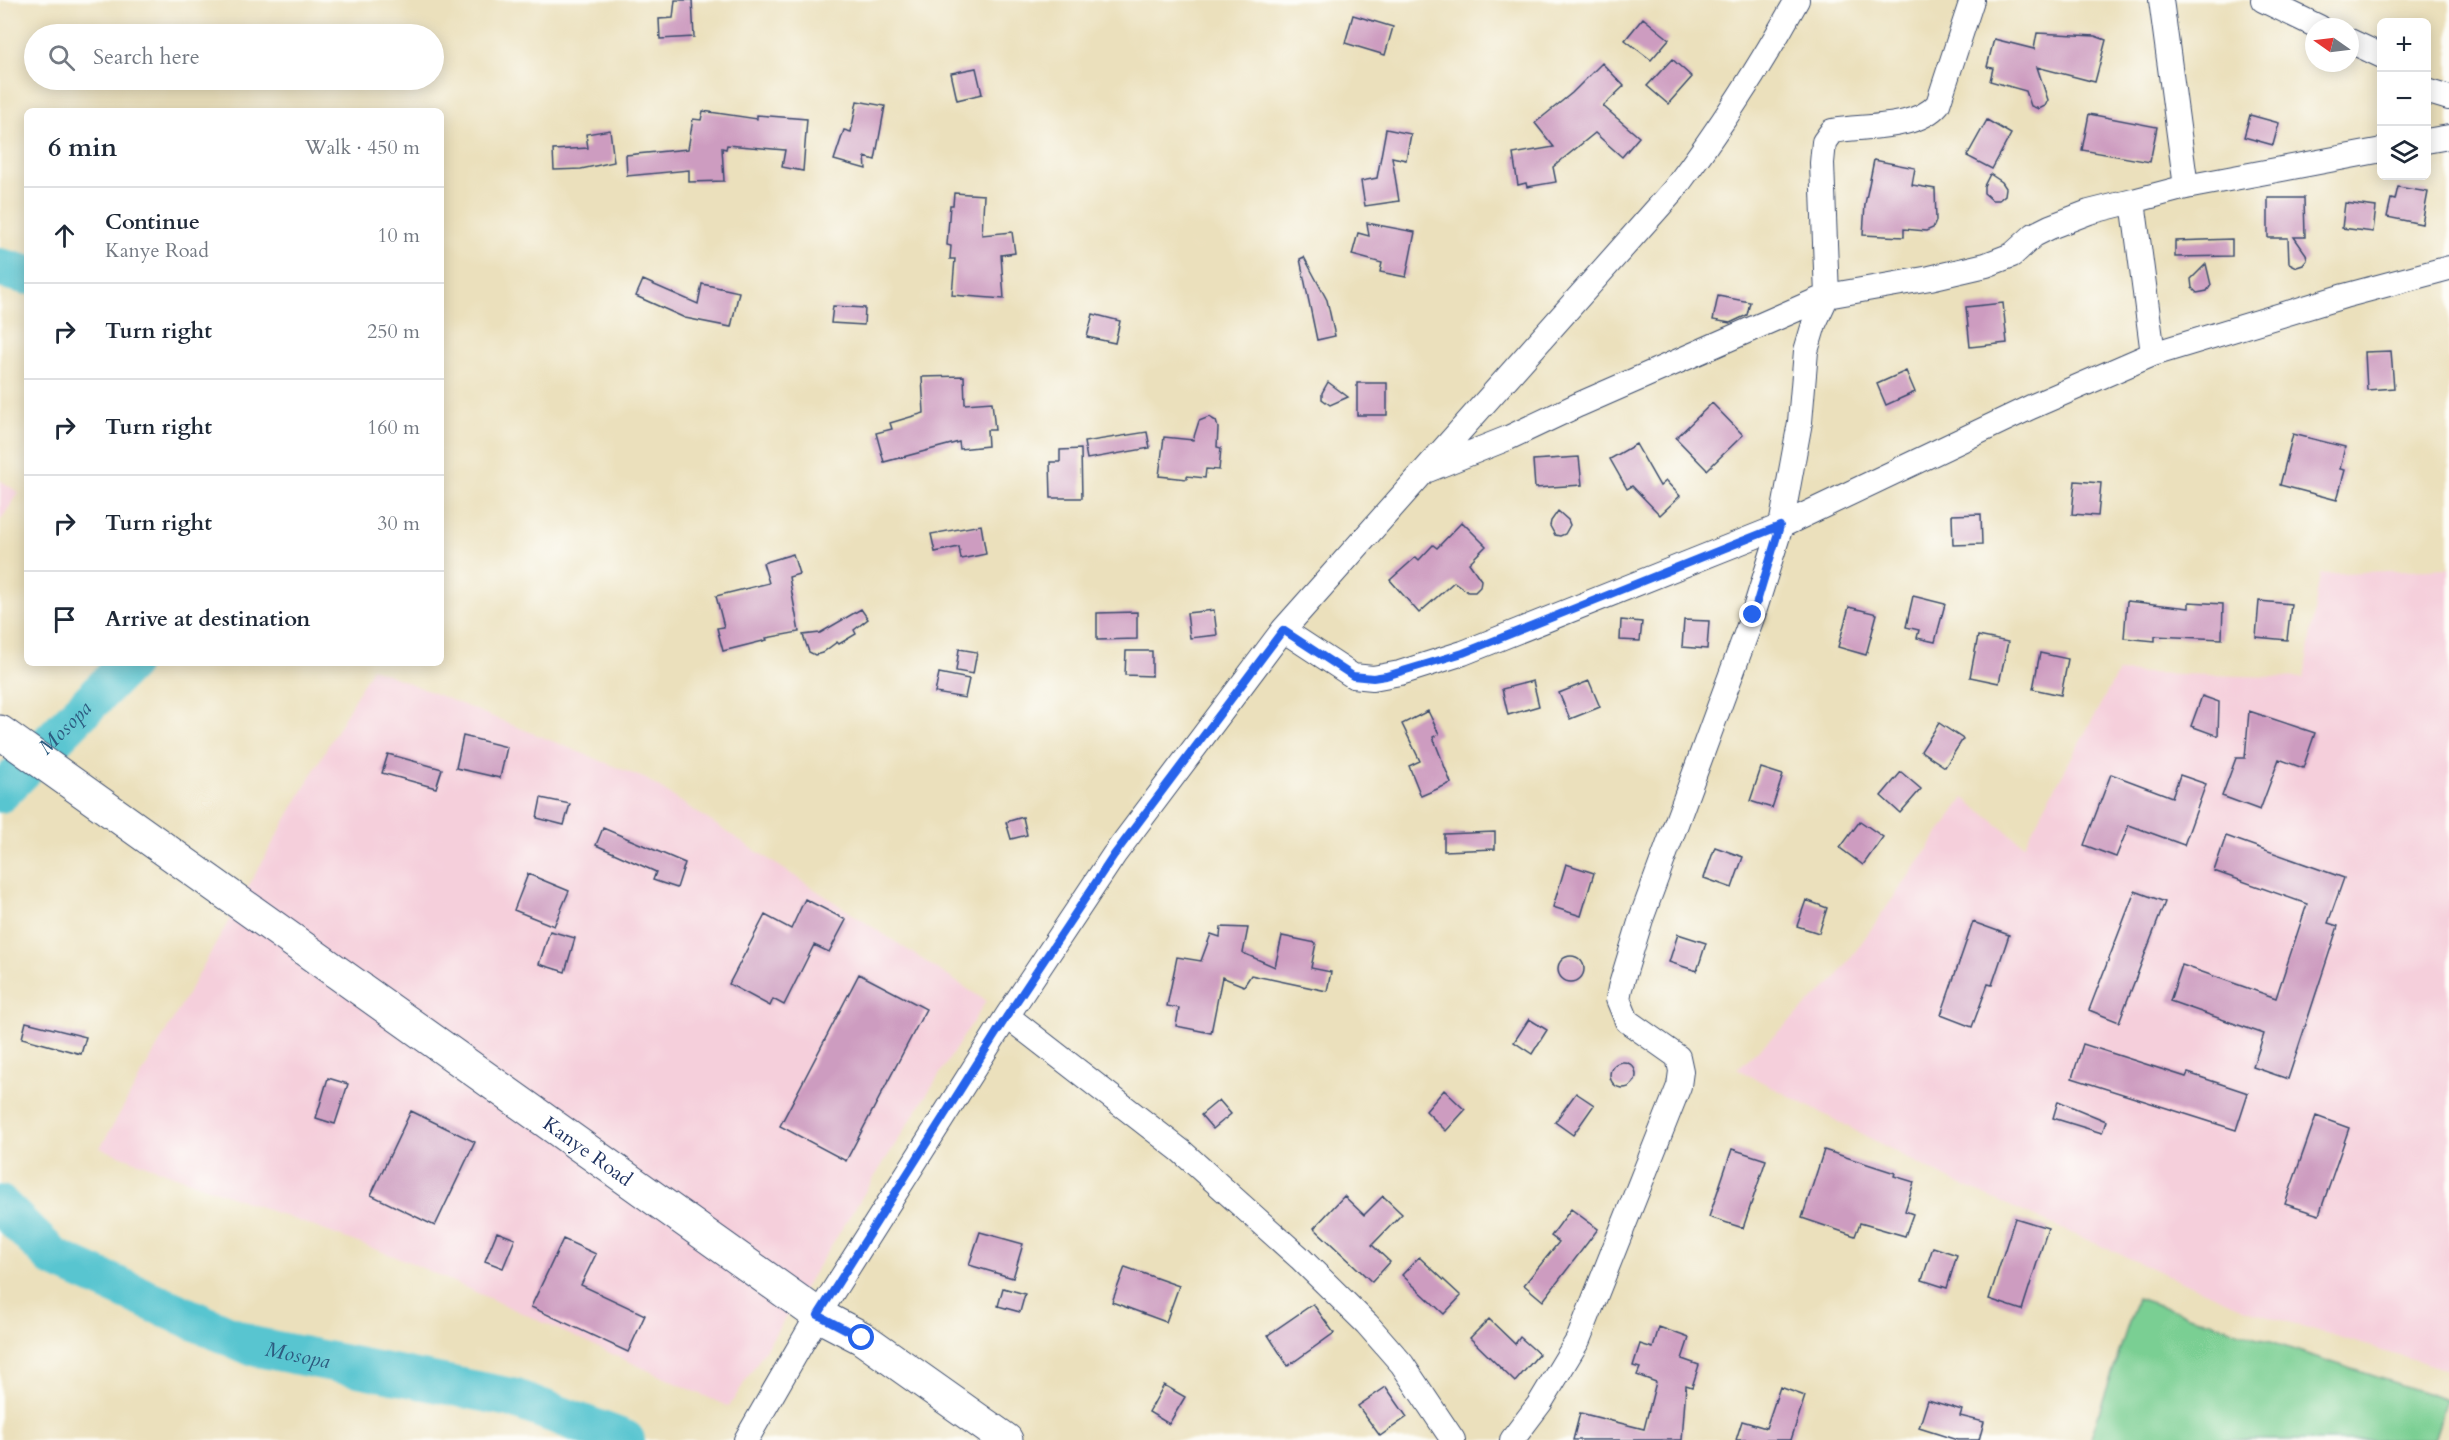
<!DOCTYPE html>
<meta charset="utf-8">
<style>
body{margin:0;font-family:Cardo,serif;background:#f6f6f7;color:#1f2937}
.controls{position:absolute;right:18px;top:18px;display:grid;overflow:hidden;border-radius:9px;box-shadow:0 3px 15px #0003}
.controls button{width:54px;height:54px;display:grid;place-items:center;padding:0;border:0;border-bottom:2px solid #e0e1e3;background:#fff;color:#1f2937;font:30px sans-serif}
.compass{position:absolute;left:2305px;top:18px;width:54px;height:54px;border-radius:50%;background:#fff;box-shadow:0 3px 15px #0003;rotate:284deg}
.stop{position:absolute;width:18px;height:18px;margin:-14px;border:4px solid #2563eb;border-radius:50%;background:#fff}
.stop.end{background:#2563eb;border-color:#fff;box-shadow:0 2px 6px #0008}
.list{margin:0;padding:0;list-style:none}
h2{display:flex;justify-content:space-between;align-items:center;height:78px;margin:0;padding:0 24px;font-size:26px}
h2 small{font-size:20px;font-weight:400;color:#747a83}
.list li{display:grid;grid-template-columns:39px 1fr auto;gap:18px;align-items:center;box-sizing:border-box;height:96px;padding:0 24px;border-top:2px solid #e0e1e3}
.list b{display:block;font-size:22px;white-space:nowrap}
.list p{margin:0;font-size:20px;white-space:nowrap;color:#747a83}
.list em{font-size:20px;font-style:normal;color:#747a83}
.icon{flex:none;width:33px;height:33px;fill:none;stroke:currentColor;stroke-width:2;stroke-linecap:round;stroke-linejoin:round}
.map{position:relative;flex:none;width:2449px;height:1440px;overflow:hidden}
.search{position:absolute;background:#fff;box-shadow:0 3px 15px #0003;left:24px;top:24px;width:420px;height:66px;display:flex;align-items:center;gap:15px;box-sizing:border-box;padding:0 21px;border-radius:33px;color:#747a83;font-size:22px}
.panel{position:absolute;background:#fff;box-shadow:0 3px 15px #0003;left:24px;top:108px;width:420px;height:558px;border-radius:9px}
.map>svg:first-child{display:block}
</style>
<div class="map">
<svg width="2449" height="1440" viewBox="0 0 2449 1440">
<rect width="100%" height="100%" fill="#fdfcf7"/>
<filter id="ink" filterUnits="userSpaceOnUse"><feTurbulence type="fractalNoise" baseFrequency=".0167" numOctaves="2"/><feDisplacementMap in="SourceGraphic" scale="12" xChannelSelector="R" yChannelSelector="G"/><feConvolveMatrix kernelMatrix="1 2 1 2 8 2 1 2 1" color-interpolation-filters="sRGB"/></filter>
<filter id="wash" filterUnits="userSpaceOnUse"><feTurbulence type="fractalNoise" baseFrequency=".008" numOctaves="4" result="noise"/><feDisplacementMap in="SourceGraphic" scale="24" xChannelSelector="R" yChannelSelector="G"/><feGaussianBlur stdDeviation="1.35" result="paint"/><feColorMatrix in="noise" values="0 0 0 0 0 0 0 0 0 0 0 0 0 0 0 0 0 1.4 0 .05"/><feComposite in="paint" operator="in"/></filter>
<g filter="url(#wash)">
<rect width="100%" height="100%" fill="#ebe0bc"/>
<!-- built -->
<path fill="#f5cfdb" d="M 0,480 L 19,493 L 0,521 Z
M 2449,568 L 2449,1370 L 2245,1309 L 1948,1179 L 1737,1069 L 1835,980 L 1964,798 L 2024,845 L 2118,672 L 2304,678 L 2320,574 Z
M 372,668 L 646,779 L 986,1001 L 729,1407 L 407,1261 L 100,1148 Z"/>
<!-- green -->
<path fill="#7acf93" stroke="#4a7f78" stroke-width="1.5" d="M 2137,1298 L 2447,1400 L 2434,1440 L 2090,1440 Z"/>
<g fill="none" stroke-linecap="round" stroke-linejoin="round">
<!-- river -->
<g stroke="#58c5d0" stroke-width="40">
<path d="M 0,268 L 27,275"/>
<path id="s1" d="M 0,793 L 129,663"/>
<path id="s2" d="M 0,1205 L 54,1258 L 252,1346 L 513,1398 L 625,1440"/>
</g>
</g>
<g id="blocks">
<!-- building -->
<path fill="#cd9cc0" d="M 675,0 L 692,0 L 694,37 L 660,39 L 659,19 L 673,18 Z
M 1353,15 L 1393,27 L 1385,55 L 1345,43 Z
M 1643,18 L 1669,39 L 1651,60 L 1625,40 Z
M 2037,33 L 2095,36 L 2106,40 L 2095,82 L 2037,67 L 2048,100 L 2045,106 L 2039,109 L 2031,106 L 2026,91 L 1990,81 L 1993,68 L 1987,67 L 1994,39 L 2034,49 Z
M 1672,59 L 1692,77 L 1668,104 L 1647,86 Z
M 1602,63 L 1624,86 L 1603,106 L 1639,137 L 1622,157 L 1595,133 L 1553,167 L 1556,182 L 1527,187 L 1526,183 L 1518,185 L 1513,154 L 1554,147 L 1535,123 L 1572,93 Z
M 976,68 L 982,94 L 957,100 L 951,73 Z
M 857,101 L 885,106 L 875,160 L 865,157 L 866,169 L 834,160 L 844,130 L 851,132 Z
M 703,111 L 757,119 L 757,115 L 807,119 L 803,171 L 782,167 L 785,150 L 727,145 L 726,149 L 722,148 L 724,181 L 689,182 L 689,170 L 627,176 L 626,155 L 688,149 L 693,119 L 701,120 Z
M 2089,114 L 2157,127 L 2150,162 L 2082,150 Z
M 2250,115 L 2279,123 L 2273,145 L 2244,137 Z
M 1987,120 L 2011,134 L 1992,169 L 1967,156 Z
M 1386,129 L 1411,134 L 1406,160 L 1392,157 L 1399,201 L 1365,206 L 1361,181 L 1377,178 Z
M 610,130 L 614,162 L 581,169 L 554,170 L 553,150 L 588,148 L 586,134 Z
M 1874,160 L 1915,168 L 1912,185 L 1935,189 L 1936,221 L 1933,228 L 1926,231 L 1904,229 L 1904,237 L 1863,235 L 1865,204 Z
M 1990,174 L 2002,182 L 2006,188 L 2005,195 L 1999,200 L 1992,200 L 1984,193 L 1984,186 Z
M 2398,187 L 2428,192 L 2422,224 L 2387,217 L 2391,199 L 2395,200 Z
M 954,193 L 984,195 L 982,235 L 1012,232 L 1015,253 L 1001,255 L 1004,299 L 952,295 L 955,259 L 950,259 L 951,246 L 947,245 L 950,205 L 953,205 Z
M 2268,198 L 2304,198 L 2305,237 L 2294,237 L 2306,254 L 2307,260 L 2303,265 L 2297,267 L 2289,263 L 2288,238 L 2268,238 Z
M 2345,203 L 2376,207 L 2373,232 L 2342,228 Z
M 1367,223 L 1415,232 L 1406,277 L 1380,272 L 1382,263 L 1352,255 L 1358,233 L 1369,236 Z
M 2232,239 L 2232,256 L 2175,257 L 2175,241 Z
M 1304,257 L 1327,300 L 1335,336 L 1317,340 L 1300,259 Z
M 2206,264 L 2211,285 L 2207,291 L 2197,293 L 2192,288 L 2191,279 Z
M 643,280 L 698,304 L 702,284 L 739,292 L 731,327 L 685,318 L 636,296 Z
M 1718,296 L 1750,302 L 1747,315 L 1730,323 L 1713,320 Z
M 2003,303 L 2007,343 L 1970,347 L 1966,307 Z
M 833,306 L 865,308 L 864,325 L 831,323 Z
M 1093,314 L 1120,321 L 1115,343 L 1087,337 Z
M 2391,351 L 2394,388 L 2367,390 L 2365,352 Z
M 1906,371 L 1915,392 L 1886,405 L 1877,384 Z
M 964,376 L 965,404 L 992,402 L 995,430 L 987,430 L 988,446 L 960,449 L 959,442 L 884,462 L 876,433 L 892,429 L 890,423 L 924,413 L 922,377 Z
M 1328,382 L 1348,397 L 1330,405 L 1322,399 L 1322,393 Z
M 1357,383 L 1387,383 L 1387,415 L 1357,415 Z
M 1712,403 L 1743,435 L 1707,470 L 1676,438 Z
M 1209,417 L 1216,421 L 1218,428 L 1217,447 L 1221,448 L 1219,470 L 1206,469 L 1205,478 L 1187,476 L 1187,479 L 1159,476 L 1164,437 L 1193,440 L 1199,421 Z
M 1147,432 L 1150,448 L 1087,459 L 1084,442 Z
M 2293,434 L 2345,447 L 2340,469 L 2345,470 L 2337,500 L 2280,485 Z
M 1636,444 L 1660,486 L 1666,481 L 1680,496 L 1660,515 L 1632,486 L 1627,489 L 1610,459 Z
M 1081,449 L 1082,498 L 1051,498 L 1050,462 L 1060,462 L 1060,450 Z
M 1579,457 L 1582,485 L 1535,488 L 1533,460 Z
M 2075,481 L 2101,483 L 2098,516 L 2072,514 Z
M 1558,511 L 1568,520 L 1570,525 L 1565,534 L 1560,536 L 1555,535 L 1550,526 L 1551,521 Z
M 1981,514 L 1982,544 L 1953,545 L 1952,515 Z
M 1462,522 L 1486,546 L 1469,563 L 1481,580 L 1480,587 L 1475,592 L 1468,592 L 1454,582 L 1419,613 L 1390,580 L 1416,557 L 1419,560 L 1433,545 L 1437,548 Z
M 981,525 L 986,554 L 961,559 L 959,547 L 935,552 L 931,534 Z
M 793,554 L 799,574 L 789,577 L 799,632 L 766,638 L 767,640 L 723,651 L 717,628 L 724,627 L 716,596 L 769,583 L 763,563 Z
M 1913,596 L 1945,604 L 1935,642 L 1917,638 L 1919,630 L 1906,627 Z
M 2127,601 L 2189,608 L 2189,602 L 2223,604 L 2222,639 L 2155,636 L 2155,641 L 2124,638 Z
M 2259,601 L 2291,604 L 2287,640 L 2256,637 Z
M 1849,607 L 1877,614 L 1866,655 L 1838,647 Z
M 861,609 L 868,619 L 854,630 L 856,634 L 839,644 L 837,642 L 822,653 L 815,655 L 809,652 L 803,635 L 820,633 Z
M 1214,610 L 1217,635 L 1190,638 L 1187,613 Z
M 1137,612 L 1137,639 L 1097,640 L 1097,613 Z
M 1621,620 L 1642,622 L 1640,641 L 1620,640 Z
M 1684,620 L 1709,621 L 1707,649 L 1682,647 Z
M 1978,636 L 2008,642 L 1999,683 L 1970,677 Z
M 959,649 L 977,652 L 973,674 L 956,671 Z
M 1126,651 L 1152,651 L 1152,676 L 1125,675 Z
M 2040,653 L 2068,659 L 2061,695 L 2033,689 Z
M 939,673 L 969,679 L 965,698 L 935,693 Z
M 1533,681 L 1539,706 L 1508,715 L 1502,689 Z
M 1589,681 L 1600,707 L 1570,719 L 1559,693 Z
M 2202,696 L 2219,702 L 2218,736 L 2191,726 Z
M 1428,711 L 1439,734 L 1433,737 L 1451,783 L 1421,796 L 1409,766 L 1420,761 L 1402,724 Z
M 2249,711 L 2315,733 L 2303,768 L 2279,759 L 2260,810 L 2222,796 L 2236,758 L 2245,758 Z
M 1939,723 L 1963,739 L 1945,767 L 1921,751 Z
M 463,736 L 507,747 L 500,778 L 456,768 Z
M 388,754 L 442,769 L 436,788 L 382,773 Z
M 1761,768 L 1783,775 L 1772,808 L 1750,801 Z
M 1901,772 L 1921,789 L 1900,813 L 1881,796 Z
M 2111,774 L 2172,797 L 2180,775 L 2206,784 L 2184,845 L 2129,825 L 2116,857 L 2084,845 Z
M 541,798 L 570,804 L 564,825 L 537,818 Z
M 1023,817 L 1027,835 L 1011,839 L 1006,822 Z
M 1860,821 L 1883,837 L 1863,865 L 1840,848 Z
M 603,828 L 685,863 L 677,888 L 653,880 L 656,872 L 596,845 Z
M 1495,832 L 1495,849 L 1444,851 L 1444,834 Z
M 2226,836 L 2344,878 L 2328,923 L 2338,926 L 2288,1079 L 2253,1067 L 2264,1034 L 2170,1001 L 2182,965 L 2276,998 L 2307,904 L 2214,871 Z
M 1715,847 L 1743,857 L 1732,888 L 1704,878 Z
M 1566,864 L 1594,873 L 1581,916 L 1553,907 Z
M 528,874 L 569,891 L 554,926 L 514,910 Z
M 2135,891 L 2165,902 L 2119,1022 L 2089,1010 Z
M 805,899 L 846,920 L 829,952 L 814,945 L 784,1005 L 773,999 L 770,1006 L 729,984 L 765,915 L 791,929 Z
M 1806,900 L 1827,908 L 1819,933 L 1797,926 Z
M 1973,922 L 2009,935 L 1992,985 L 1988,984 L 1972,1027 L 1941,1015 Z
M 1221,927 L 1248,928 L 1243,953 L 1275,967 L 1282,936 L 1316,943 L 1311,968 L 1331,972 L 1327,991 L 1251,975 L 1244,986 L 1222,977 L 1211,1033 L 1176,1026 L 1179,1008 L 1167,1006 L 1177,957 L 1201,961 L 1211,934 L 1220,937 Z
M 550,931 L 575,938 L 565,972 L 539,964 Z
M 1678,934 L 1706,943 L 1697,971 L 1669,962 Z
M1558 969a13 13 0 1 1 26 0a13 13 0 1 1-26 0Z
M 859,974 L 926,1009 L 846,1161 L 780,1126 Z
M 1529,1019 L 1547,1030 L 1532,1054 L 1514,1042 Z
M 26,1022 L 86,1037 L 81,1054 L 22,1038 Z
M 2083,1044 L 2186,1077 L 2188,1073 L 2248,1093 L 2236,1130 L 2072,1078 Z
M1610 1075a13 13 0 1 1 26 0a13 13 0 1 1-26 0Z
M 328,1078 L 348,1084 L 335,1124 L 316,1118 Z
M 1444,1090 L 1465,1110 L 1446,1131 L 1426,1111 Z
M 1576,1093 L 1594,1105 L 1573,1135 L 1555,1122 Z
M 1219,1100 L 1231,1114 L 1213,1129 L 1201,1115 Z
M 2058,1101 L 2106,1121 L 2102,1133 L 2053,1118 Z
M 411,1111 L 475,1142 L 435,1226 L 371,1195 Z
M 2316,1116 L 2349,1128 L 2319,1215 L 2285,1204 Z
M 1732,1149 L 1766,1160 L 1743,1228 L 1709,1217 Z
M 1824,1150 L 1895,1173 L 1894,1176 L 1914,1182 L 1905,1211 L 1913,1214 L 1905,1236 L 1860,1223 L 1855,1236 L 1802,1218 Z
M 1344,1196 L 1364,1215 L 1383,1196 L 1402,1214 L 1372,1245 L 1390,1262 L 1372,1282 L 1314,1228 Z
M 1571,1209 L 1598,1229 L 1543,1301 L 1524,1285 L 1559,1242 L 1551,1236 Z
M 2015,1218 L 2048,1228 L 2022,1310 L 1989,1299 Z
M 497,1232 L 515,1239 L 503,1268 L 485,1261 Z
M 980,1232 L 1023,1244 L 1013,1278 L 969,1265 Z
M 563,1239 L 596,1254 L 581,1285 L 645,1315 L 628,1352 L 531,1307 Z
M 1933,1247 L 1957,1255 L 1947,1288 L 1922,1280 Z
M 1419,1257 L 1461,1296 L 1444,1314 L 1402,1275 Z
M 1125,1267 L 1179,1286 L 1166,1322 L 1112,1302 Z
M 1003,1288 L 1025,1294 L 1020,1312 L 998,1306 Z
M 1313,1304 L 1334,1333 L 1288,1366 L 1268,1335 Z
M 1489,1319 L 1515,1344 L 1520,1337 L 1539,1354 L 1515,1382 L 1470,1338 Z
M 1659,1327 L 1689,1338 L 1682,1359 L 1699,1365 L 1692,1387 L 1686,1385 L 1682,1440 L 1573,1440 L 1580,1413 L 1644,1429 L 1656,1382 L 1637,1375 L 1640,1368 L 1633,1366 L 1640,1344 L 1653,1348 Z
M 1164,1385 L 1185,1397 L 1169,1424 L 1149,1412 Z
M 1386,1387 L 1407,1417 L 1380,1436 L 1358,1406 Z
M 1780,1387 L 1805,1396 L 1791,1440 L 1736,1440 L 1742,1421 L 1766,1428 Z
M 1928,1400 L 1962,1410 L 1960,1416 L 1984,1422 L 1979,1440 L 1957,1440 L 1919,1428 Z"/>
</g>
</g>
<g filter="url(#ink)">
<use href="#blocks" fill-opacity="0" stroke="#3a4a6c" stroke-width="1.5"/>
<g fill="none" stroke-linecap="round" stroke-linejoin="round">
<defs>
<path id="minor" d="M 2161,0 L 2186,187
M 2263,0 L 2319,27
M 2350,41 L 2382,56
M 2426,91 L 2449,98
M 2426,141 L 2449,137
M 2153,354 L 2133,201 L 2186,187 L 2382,150
M 1428,470 L 1508,438 L 1578,405 L 1827,296 L 1930,278 L 1986,265 L 2012,255 L 2034,235 L 2050,227 L 2089,212 L 2133,201
M 1283,630 L 1353,676 L 1373,678 L 1400,673 L 1463,653 L 1781,526 L 2031,407 L 2153,354 L 2344,296 L 2449,268
M 1007,1016 L 1181,1151 L 1300,1258 L 1367,1324 L 1402,1364 L 1453,1440
M 746,1440 L 818,1315 L 1007,1016 L 1114,855 L 1283,630 L 1673,191 C 1719,130 1760,67 1797,0
M 1512,1440 L 1540,1403 L 1578,1340 L 1679,1086 L 1681,1071 L 1678,1057 L 1627,1021 L 1618,999 L 1620,988 L 1641,919 L 1753,615 L 1781,526 L 1800,422 L 1806,351 L 1814,324 L 1827,296 L 1822,163 L 1824,142 L 1832,131 C 1864,125 1916,130 1938,104 L 1972,0"/>
<g id="secondary">
<path id="s3" d="M 0,732 L 818,1315 L 862,1338 L 1006,1440"/>
</g>
</defs>
<!-- minor casing -->
<use href="#minor" stroke="#3a4a6c" stroke-width="26"/>
<!-- secondary casing -->
<use href="#secondary" stroke="#3a4a6c" stroke-width="35"/>
<!-- minor -->
<use href="#minor" stroke="#fff" stroke-width="24"/>
<!-- secondary -->
<use href="#secondary" stroke="#fff" stroke-width="33"/>
</g>
</g>
<g fill="none" stroke-linecap="round" stroke-linejoin="round" filter="url(#ink)">
<!-- route -->
<path stroke="#2563eb" stroke-width="8" d="M 862,1338 L 818,1315 L 1007,1016 L 1114,855 L 1283,630 L 1353,676 L 1373,678 L 1386,676 L 1463,653 L 1780,526 L 1753,615"/>
</g>
<g text-anchor="middle" stroke-width="5" stroke-linejoin="round" paint-order="stroke">
<!-- street labels -->
<g font-size="20" fill="#1b2f5e" stroke="#fdfcf7">
<text dy="7" stroke="none"><textPath href="#s3" startOffset="722">Kanye Road</textPath></text>
</g>
<!-- water labels -->
<g font-size="21" font-style="italic" fill="#2d5c80" stroke="#fdfcf7">
<text dy="7" stroke="none"><textPath href="#s1" startOffset="92">Mosopa</textPath></text>
<text dy="7" stroke="none"><textPath href="#s2" startOffset="339">Mosopa</textPath></text>
</g>
</g>
</svg>
<div class="controls">
<button>+</button>
<button>−</button>
<button><svg class="icon" aria-label="layers" viewBox="0 0 24 24"><path d="M12 4l9 5-9 5-9-5zM3 14l9 5 9-5"/></svg></button>
</div>
<svg class="compass" viewBox="-18 -18 36 36"><path d="M0-13l5 13h-10z" fill="#e53935"/><path d="M0 13l5-13h-10z" fill="#747a83"/></svg>
<div class="stop" style="left:862px;top:1338px"></div>
<div class="stop end" style="left:1753px;top:615px"></div>
<div class="search"><svg class="icon" aria-label="search" viewBox="0 0 24 24"><circle cx="10" cy="10" r="6"/><path d="M15 15l6 6"/></svg>Search here</div>
<section class="panel">
<h2>6 min<small>Walk · 450 m</small></h2>
<ul class="list">
<li><svg class="icon" aria-label="ahead" viewBox="0 0 24 24"><path d="M12 20V5M6 11l6-6 6 6"/></svg><div><b>Continue</b><p>Kanye Road</p></div><em>10 m</em></li>
<li><svg class="icon" aria-label="right" viewBox="0 0 24 24"><path d="M7 20v-9h11M14 6l5 5-5 5"/></svg><div><b>Turn right</b></div><em>250 m</em></li>
<li><svg class="icon" aria-label="right" viewBox="0 0 24 24"><path d="M7 20v-9h11M14 6l5 5-5 5"/></svg><div><b>Turn right</b></div><em>160 m</em></li>
<li><svg class="icon" aria-label="right" viewBox="0 0 24 24"><path d="M7 20v-9h11M14 6l5 5-5 5"/></svg><div><b>Turn right</b></div><em>30 m</em></li>
<li><svg class="icon" aria-label="arrive" viewBox="0 0 24 24"><path d="M6 21V4h12l-3 4 3 4H6"/></svg><div><b>Arrive at destination</b></div></li>
</ul>
</section>
</div>
